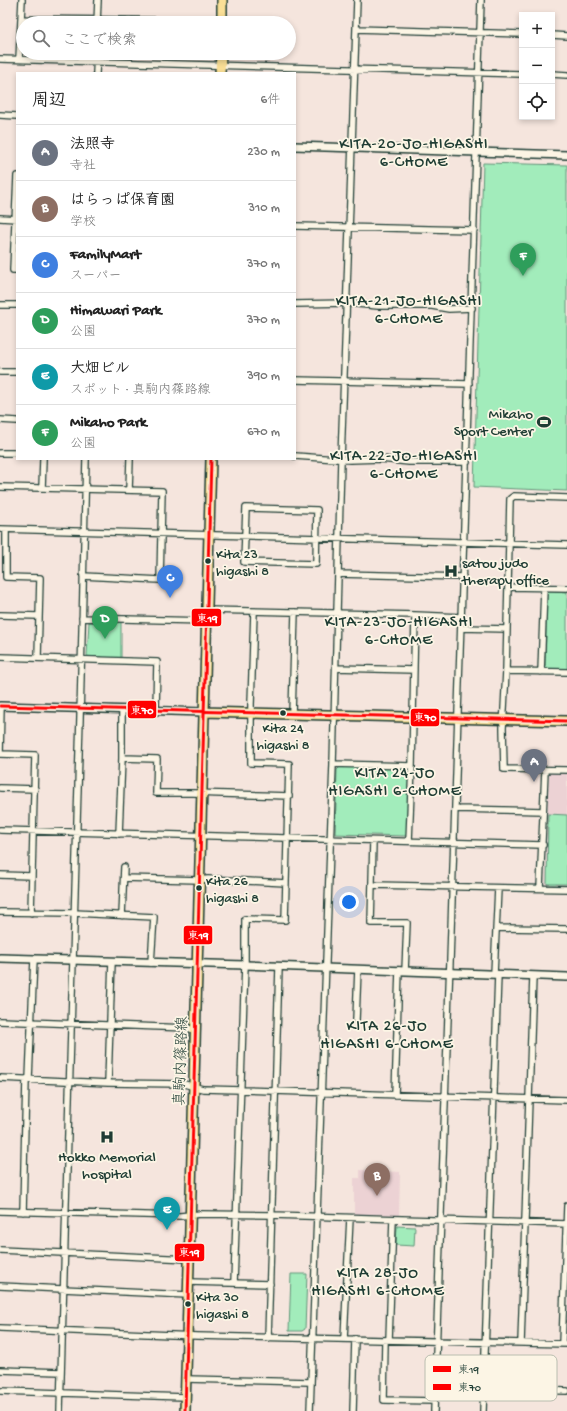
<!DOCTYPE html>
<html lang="ja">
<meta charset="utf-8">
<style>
body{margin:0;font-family:"Gochi Hand","Klee One",sans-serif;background:#f6f6f6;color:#222}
.controls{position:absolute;right:12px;top:12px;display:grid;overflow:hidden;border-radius:0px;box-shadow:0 2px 6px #0003}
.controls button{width:36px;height:36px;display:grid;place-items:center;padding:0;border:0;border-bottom:1px solid #e0e0e0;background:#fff;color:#222;font:20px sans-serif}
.you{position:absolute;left:349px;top:902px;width:14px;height:14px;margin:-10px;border:3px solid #fff;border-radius:50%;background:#1a73e8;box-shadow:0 0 0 6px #1a73e833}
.badge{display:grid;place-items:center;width:26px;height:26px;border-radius:50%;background:#7c3aed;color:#fff;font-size:13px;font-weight:700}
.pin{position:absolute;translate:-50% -33px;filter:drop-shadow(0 1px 2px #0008)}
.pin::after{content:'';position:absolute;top:21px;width:14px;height:12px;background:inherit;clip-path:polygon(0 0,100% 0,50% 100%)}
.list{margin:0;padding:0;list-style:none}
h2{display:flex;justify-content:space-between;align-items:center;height:52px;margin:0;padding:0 16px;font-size:17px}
h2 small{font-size:13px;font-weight:400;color:#767676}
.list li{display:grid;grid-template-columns:26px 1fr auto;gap:12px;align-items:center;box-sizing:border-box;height:56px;padding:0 16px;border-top:1px solid #e0e0e0}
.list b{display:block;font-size:15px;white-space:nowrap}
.list p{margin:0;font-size:13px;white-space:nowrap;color:#767676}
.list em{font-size:13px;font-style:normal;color:#767676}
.icon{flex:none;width:22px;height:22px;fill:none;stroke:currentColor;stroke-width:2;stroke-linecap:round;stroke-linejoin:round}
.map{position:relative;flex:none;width:567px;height:1411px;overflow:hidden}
.search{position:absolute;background:#fff;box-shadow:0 2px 6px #0003;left:16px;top:16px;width:280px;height:44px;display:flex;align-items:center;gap:10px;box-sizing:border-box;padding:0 14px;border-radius:22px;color:#767676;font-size:15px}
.panel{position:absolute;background:#fff;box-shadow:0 2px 6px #0003;left:16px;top:72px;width:280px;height:388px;border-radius:0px}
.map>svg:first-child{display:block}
</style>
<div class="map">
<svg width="567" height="1411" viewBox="0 0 567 1411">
<rect width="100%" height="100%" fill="#f5e5dd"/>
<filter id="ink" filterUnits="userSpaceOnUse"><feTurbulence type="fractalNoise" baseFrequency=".025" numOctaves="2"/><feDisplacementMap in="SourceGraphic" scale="8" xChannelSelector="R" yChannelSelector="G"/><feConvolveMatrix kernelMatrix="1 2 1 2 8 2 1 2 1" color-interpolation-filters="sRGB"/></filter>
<g filter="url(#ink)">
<!-- built -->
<path fill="#ecd2d4" d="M 549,773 L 567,773 L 567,886 L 545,886 Z
M 360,1170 L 400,1172 L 399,1215 L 354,1214 L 354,1178 L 360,1178 Z"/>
<!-- green -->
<path fill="#a2ecbb" stroke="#609478" d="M 483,163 L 567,165 L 567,491 L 474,487 Z
M 549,591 L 567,592 L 567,670 L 548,670 L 545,668 L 547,593 Z
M 89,622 L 121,622 L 121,659 L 87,656 Z
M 341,766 L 409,768 L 407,836 L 335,834 L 337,770 Z
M 548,814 L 567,815 L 567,884 L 547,884 Z
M 397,1226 L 415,1227 L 414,1246 L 396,1245 Z
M 291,1274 L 307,1274 L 305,1329 L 302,1331 L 289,1331 Z"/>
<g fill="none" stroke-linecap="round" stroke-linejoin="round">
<defs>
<path id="minor" d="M 21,19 L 222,21
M 97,23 L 98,0
M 356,29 L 522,34
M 552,35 L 567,36
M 0,59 L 522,74
M 19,59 L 22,0
M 96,73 L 97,53
M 552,74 L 567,75
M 0,115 L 17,116
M 17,176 L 13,270 L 17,270
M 0,218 L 17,219
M 295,226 L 474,230
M 295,304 L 347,303 L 378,306 L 432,306 L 449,309 L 472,308
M 0,305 L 17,305
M 0,372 L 17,372
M 295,380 L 469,384
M 0,420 L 17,421
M 0,453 L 17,453
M 295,456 L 350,460 L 381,459 L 409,462 L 467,462
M 0,487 L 162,491 L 160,580 L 83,576
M 42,488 L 43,459
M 129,490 L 130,459
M 567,498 L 514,496 L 510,499 L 506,671 L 503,728 L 504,769 L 567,770
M 246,508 L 317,510 L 316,564 L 244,562 Z
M 0,529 L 567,545
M 6,530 L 6,577 L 40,578 L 38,657
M 338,574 L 463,577
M 508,587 L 567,588
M 207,610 L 415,615 L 461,617
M 0,615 L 38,616
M 82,618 L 206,621
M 461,628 L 507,629
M 0,657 L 157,662 L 156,710
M 336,668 L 414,670
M 506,671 L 567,672
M 541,672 L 544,588
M 1,706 L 0,754 L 35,755 L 31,913
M 292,714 L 295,612
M 122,758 L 157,759 L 156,793 L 193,793 L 289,796
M 333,764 L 412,766 L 409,841
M 412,766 L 415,615
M 0,788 L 35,789
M 455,809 L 543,811
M 0,830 L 543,845
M 119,834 L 122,758 L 122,709
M 373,841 L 371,923 L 407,923 L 405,971
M 0,875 L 32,876
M 124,878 L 199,880 L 208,879 L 286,883
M 372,885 L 567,889
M 540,888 L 545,770
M 0,912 L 74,913 L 154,917 L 151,963
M 122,916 L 124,867
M 497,928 L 567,929
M 494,974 L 498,888
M 356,1020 L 358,969
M 0,1021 L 188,1028 L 196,1031
M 0,1078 L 108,1083 L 184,1084 L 203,1089 L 241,1090 L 567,1100
M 29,1079 L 34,959
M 108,1083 L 112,961
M 395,1095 L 399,970
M 0,1211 L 180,1216 L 201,1214 L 272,1215 L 567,1224
M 23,1212 L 26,1079
M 0,1250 L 189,1259
M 188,1282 L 270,1284
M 234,1283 L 245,965 L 245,919 L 285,920 L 289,764 L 251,763 L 251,704 L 254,612
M 0,1286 L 188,1295
M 0,1328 L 197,1336 L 567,1344
M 268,1338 L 279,967
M 344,1339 L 350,1218
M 385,1340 L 384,1400 L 434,1401
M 389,1340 L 393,1219
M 521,1343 L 533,976
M 562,1344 L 567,1206
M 0,1370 L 61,1372
M 186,1379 L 310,1382
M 483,1389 L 567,1391
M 0,1391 L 185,1397
M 60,1411 L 80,718 L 86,459
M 310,1411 L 333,764 L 341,460 L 357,0
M 353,1411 L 355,1339
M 434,1411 L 450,961 L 481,0
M 483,1411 L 498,974"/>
<path id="tertiary" d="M 295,146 L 567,155
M 0,706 L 204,712
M 0,958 L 245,965 L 567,977"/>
<path id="primary" d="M 222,23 L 222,0
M 220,73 L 221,53
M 204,712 L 567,721
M 185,1411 L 211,459"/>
</defs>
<!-- minor casing -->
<use href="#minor" stroke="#1f3d34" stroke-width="8"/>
<!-- tertiary casing -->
<use href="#tertiary" stroke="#1f3d34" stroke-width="10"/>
<!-- primary casing -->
<use href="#primary" stroke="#1f3d34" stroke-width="12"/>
<!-- minor -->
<use href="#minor" stroke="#fcf5e5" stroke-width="5.5"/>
<!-- tertiary -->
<use href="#tertiary" stroke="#fcf5e5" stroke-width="7"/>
<!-- primary -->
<use href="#primary" stroke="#fadf96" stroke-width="9"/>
<defs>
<path id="bus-1" d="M 185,1411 L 211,459"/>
<path id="bus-2" d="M 0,706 L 567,721"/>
</defs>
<!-- bus-1 casing -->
<use href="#bus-1" stroke="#fcf5e5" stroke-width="6"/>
<!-- bus-2 casing -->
<use href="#bus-2" stroke="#fcf5e5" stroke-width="6"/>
<!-- bus-1 -->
<use href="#bus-1" stroke="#f00" stroke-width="3"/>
<!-- bus-2 -->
<use href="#bus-2" stroke="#f00" stroke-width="3"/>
</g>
</g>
<!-- icons -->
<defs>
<symbol id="stadium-bare" viewBox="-9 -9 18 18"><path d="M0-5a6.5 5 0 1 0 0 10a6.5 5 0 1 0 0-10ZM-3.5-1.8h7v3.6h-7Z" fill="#1f3d34" stroke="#fcf5e5" stroke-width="2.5" paint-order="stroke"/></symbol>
<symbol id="hospital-bare" viewBox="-9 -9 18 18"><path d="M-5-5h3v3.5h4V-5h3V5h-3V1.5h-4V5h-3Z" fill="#1f3d34" stroke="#fcf5e5" stroke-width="2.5" paint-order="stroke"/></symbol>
</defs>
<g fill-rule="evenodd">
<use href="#stadium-bare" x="534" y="412" width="20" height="20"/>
<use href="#hospital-bare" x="441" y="561" width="20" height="20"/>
<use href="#hospital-bare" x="97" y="1127" width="20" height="20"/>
</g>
<!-- markers -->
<g fill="#1f3d34" stroke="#fcf5e5" stroke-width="1.5">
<circle cx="208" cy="561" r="3.5"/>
<circle cx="283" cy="713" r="3.5"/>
<circle cx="199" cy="888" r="3.5"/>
<circle cx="188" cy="1304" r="3.5"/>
</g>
<g text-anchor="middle" stroke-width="3.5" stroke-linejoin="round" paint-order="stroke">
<!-- bus labels -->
<g font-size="14" fill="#1f3d34" stroke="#fcf5e5" text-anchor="start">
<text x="216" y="558">Kita 23<tspan x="216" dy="17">higashi 8</tspan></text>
<text x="283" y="732" text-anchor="middle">Kita 24<tspan x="283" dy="17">higashi 8</tspan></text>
<text x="206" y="885">Kita 26<tspan x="206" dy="17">higashi 8</tspan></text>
<text x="196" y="1301">Kita 30<tspan x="196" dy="17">higashi 8</tspan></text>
</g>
<!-- poi labels -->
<g font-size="15" fill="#1f3d34" stroke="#fcf5e5" text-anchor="end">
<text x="533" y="418">Mikaho<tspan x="533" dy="17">Sport Center</tspan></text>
<text x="462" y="567" text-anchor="start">satou judo<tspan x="462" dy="17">therapy office</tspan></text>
<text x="107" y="1161" text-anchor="middle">Hokko Memorial<tspan x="107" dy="17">hospital</tspan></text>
</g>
<!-- street labels -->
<g font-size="15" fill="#1f3d34" stroke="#fcf5e5">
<text transform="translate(180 1061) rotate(-88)" y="5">真駒内篠路線</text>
</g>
<!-- neighbourhood labels -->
<g font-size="16" letter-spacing="1" fill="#1f3d34" stroke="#fcf5e5">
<text x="414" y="148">KITA-20-JO-HIGASHI<tspan x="414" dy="18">6-CHOME</tspan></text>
<text x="409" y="305">KITA-21-JO-HIGASHI<tspan x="409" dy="18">6-CHOME</tspan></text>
<text x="404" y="460">KITA-22-JO-HIGASHI<tspan x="404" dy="18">6-CHOME</tspan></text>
<text x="399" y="626">KITA-23-JO-HIGASHI<tspan x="399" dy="18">6-CHOME</tspan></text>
<text x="395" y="777">KITA 24-JO<tspan x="395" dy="18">HIGASHI 6-CHOME</tspan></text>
<text x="387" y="1030">KITA 26-JO<tspan x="387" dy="18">HIGASHI 6-CHOME</tspan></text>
<text x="378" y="1277">KITA 28-JO<tspan x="378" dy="18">HIGASHI 6-CHOME</tspan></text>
</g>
</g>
<!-- legend -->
<rect x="425" y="1355" width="132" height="46" rx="6" fill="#fcf5e5" stroke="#babeb0" stroke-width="1"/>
<rect x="433" y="1366" width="18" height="6" fill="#f00"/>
<rect x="433" y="1384" width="18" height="6" fill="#f00"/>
<g font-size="11" fill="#1f3d34">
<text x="458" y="1373">東19</text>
<text x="458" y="1391">東70</text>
</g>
<g stroke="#fcf5e5" stroke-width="1.5">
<rect x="191" y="608" width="31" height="19" rx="4" fill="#f00"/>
<rect x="127" y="700" width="30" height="19" rx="4" fill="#f00"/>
<rect x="410" y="708" width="30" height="19" rx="4" fill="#f00"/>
<rect x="183" y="925" width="30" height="20" rx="4" fill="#f00"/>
<rect x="174" y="1243" width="31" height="19" rx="4" fill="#f00"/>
</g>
<g font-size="11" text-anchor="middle" font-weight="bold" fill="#fff">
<text x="207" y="622">東19</text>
<text x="142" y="714">東70</text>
<text x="425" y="721">東70</text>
<text x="198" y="939">東19</text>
<text x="189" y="1256">東19</text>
</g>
</svg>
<div class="controls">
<button>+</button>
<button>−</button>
<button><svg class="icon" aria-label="locate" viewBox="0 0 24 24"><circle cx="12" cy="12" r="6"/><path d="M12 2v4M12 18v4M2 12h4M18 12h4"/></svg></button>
</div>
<div class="you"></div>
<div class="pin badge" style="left:534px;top:782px;background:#6b7280">A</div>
<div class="pin badge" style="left:377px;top:1196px;background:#8d6e63">B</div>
<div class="pin badge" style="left:170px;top:598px;background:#3f7fe0">C</div>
<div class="pin badge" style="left:105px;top:639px;background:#2e9e5b">D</div>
<div class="pin badge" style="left:167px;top:1230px;background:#0f9aa8">E</div>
<div class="pin badge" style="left:523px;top:276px;background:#2e9e5b">F</div>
<div class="search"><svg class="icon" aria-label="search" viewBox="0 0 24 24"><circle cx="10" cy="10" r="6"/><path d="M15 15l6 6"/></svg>ここで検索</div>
<section class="panel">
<h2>周辺<small>6件</small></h2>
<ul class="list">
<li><span class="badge" style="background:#6b7280">A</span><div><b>法照寺</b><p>寺社</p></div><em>230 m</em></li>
<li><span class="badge" style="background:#8d6e63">B</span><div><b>はらっぱ保育園</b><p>学校</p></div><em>310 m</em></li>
<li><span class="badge" style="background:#3f7fe0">C</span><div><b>FamilyMart</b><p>スーパー</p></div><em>370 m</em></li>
<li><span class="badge" style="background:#2e9e5b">D</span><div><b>Himawari Park</b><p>公園</p></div><em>370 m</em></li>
<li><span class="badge" style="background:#0f9aa8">E</span><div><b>大畑ビル</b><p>スポット · 真駒内篠路線</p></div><em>390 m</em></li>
<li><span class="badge" style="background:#2e9e5b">F</span><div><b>Mikaho Park</b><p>公園</p></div><em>670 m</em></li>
</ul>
</section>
</div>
